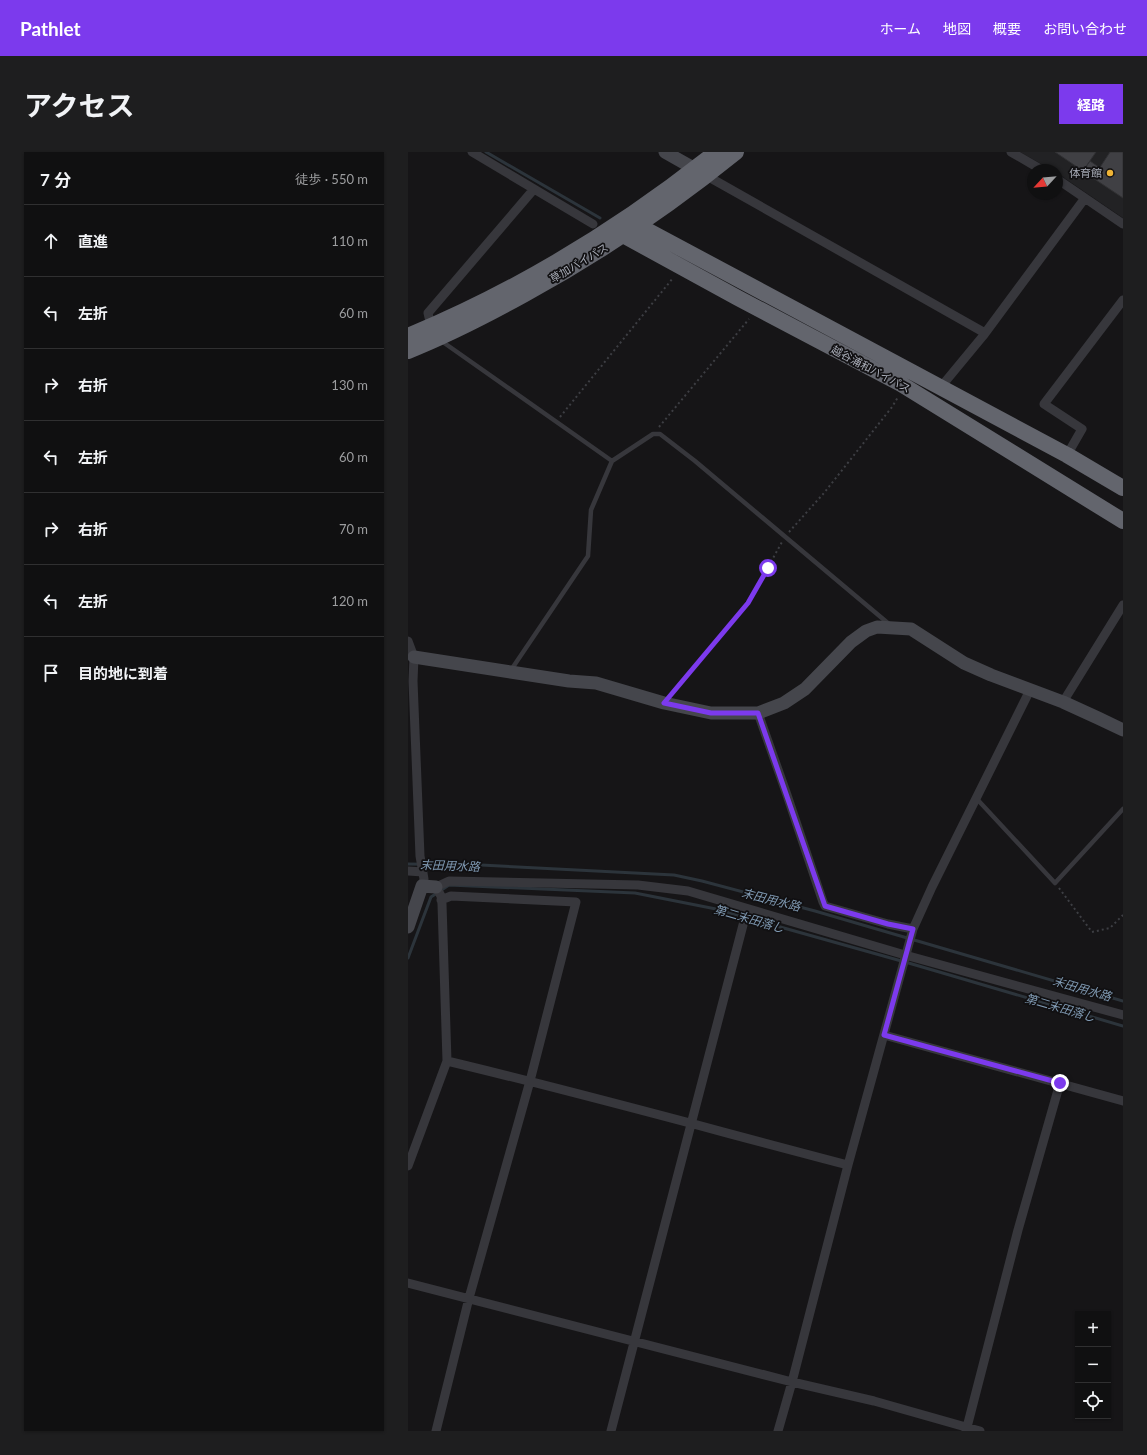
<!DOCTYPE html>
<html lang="ja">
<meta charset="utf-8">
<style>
body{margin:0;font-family:Lato,"Noto Sans JP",sans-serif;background:#1e1e1f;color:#f1f3f6}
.controls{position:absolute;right:12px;bottom:12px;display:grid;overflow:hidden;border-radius:0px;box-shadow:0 1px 3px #0004}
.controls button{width:36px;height:36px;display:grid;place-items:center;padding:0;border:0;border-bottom:1px solid #303031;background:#101011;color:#f1f3f6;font:20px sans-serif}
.compass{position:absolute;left:619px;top:12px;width:36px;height:36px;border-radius:50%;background:#101011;box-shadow:0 1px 3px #0004;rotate:244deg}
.stop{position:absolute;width:12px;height:12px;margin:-9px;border:3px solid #7c3aed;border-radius:50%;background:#fff}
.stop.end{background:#7c3aed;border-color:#fff;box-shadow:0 1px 4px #0008}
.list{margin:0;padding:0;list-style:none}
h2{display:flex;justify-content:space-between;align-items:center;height:52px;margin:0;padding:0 16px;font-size:17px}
h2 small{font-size:13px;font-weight:400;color:#9c9d9f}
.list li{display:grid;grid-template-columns:26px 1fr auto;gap:12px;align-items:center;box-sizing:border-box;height:72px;padding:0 16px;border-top:1px solid #303031}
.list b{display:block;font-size:15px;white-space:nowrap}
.list em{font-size:13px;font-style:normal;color:#9c9d9f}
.icon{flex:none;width:22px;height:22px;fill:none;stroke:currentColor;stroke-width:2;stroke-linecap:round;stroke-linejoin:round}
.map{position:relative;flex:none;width:715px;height:1279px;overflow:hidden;border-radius:0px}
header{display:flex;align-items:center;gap:24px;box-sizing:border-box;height:56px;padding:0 20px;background:#7c3aed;color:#fff}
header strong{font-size:19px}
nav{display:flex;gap:22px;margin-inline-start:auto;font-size:14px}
.intro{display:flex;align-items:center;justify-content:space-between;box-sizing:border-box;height:96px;padding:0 24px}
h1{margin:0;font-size:28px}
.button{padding:10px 18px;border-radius:0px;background:#7c3aed;color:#fff;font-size:14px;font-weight:700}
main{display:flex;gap:24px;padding:0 24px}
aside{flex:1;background:#101011;border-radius:0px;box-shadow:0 1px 3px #0004}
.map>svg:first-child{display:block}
</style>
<header>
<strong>Pathlet</strong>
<nav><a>ホーム</a><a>地図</a><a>概要</a><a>お問い合わせ</a></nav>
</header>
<div class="intro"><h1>アクセス</h1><a class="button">経路</a></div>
<main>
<aside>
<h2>7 分<small>徒歩 · 550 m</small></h2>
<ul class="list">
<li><svg class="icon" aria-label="ahead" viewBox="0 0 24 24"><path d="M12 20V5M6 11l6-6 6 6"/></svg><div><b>直進</b></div><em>110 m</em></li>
<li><svg class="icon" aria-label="left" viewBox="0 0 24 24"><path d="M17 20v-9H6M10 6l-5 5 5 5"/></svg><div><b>左折</b></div><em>60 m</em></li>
<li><svg class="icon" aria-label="right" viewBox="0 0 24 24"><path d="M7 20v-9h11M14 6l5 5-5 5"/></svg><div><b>右折</b></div><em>130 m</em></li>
<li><svg class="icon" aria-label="left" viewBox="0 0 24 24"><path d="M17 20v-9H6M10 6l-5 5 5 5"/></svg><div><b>左折</b></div><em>60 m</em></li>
<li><svg class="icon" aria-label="right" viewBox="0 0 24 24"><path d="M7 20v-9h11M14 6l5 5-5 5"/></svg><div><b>右折</b></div><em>70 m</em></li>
<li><svg class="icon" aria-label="left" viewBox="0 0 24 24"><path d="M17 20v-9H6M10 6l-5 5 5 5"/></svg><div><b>左折</b></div><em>120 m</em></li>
<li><svg class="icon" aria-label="arrive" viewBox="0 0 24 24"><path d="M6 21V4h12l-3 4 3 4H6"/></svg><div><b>目的地に到着</b></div></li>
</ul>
</aside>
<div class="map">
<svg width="715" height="1279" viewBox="0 0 715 1279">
<rect width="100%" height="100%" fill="#161517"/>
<!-- built -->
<path fill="#222224" d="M 612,0 L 715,0 L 715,66 L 649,21 L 649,18 L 644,18 Z"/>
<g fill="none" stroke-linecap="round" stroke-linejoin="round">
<!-- stream -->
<path stroke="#2c343b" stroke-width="3" d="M 78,0 L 192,66
M 0,712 L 73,713 L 266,723 L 294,729 L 407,759 L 715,849
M 0,806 L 23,745 L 41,733 L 227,741 L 308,757 L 504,812 L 715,874"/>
</g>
<!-- building -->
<path fill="#404044" stroke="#303033" d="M 647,0 L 688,0 L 675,19 Z
M 702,0 L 715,0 L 715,46 L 685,26 Z
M 682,9 L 692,16 L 685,26 L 675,19 Z"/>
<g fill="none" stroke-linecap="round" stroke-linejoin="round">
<!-- path -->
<path stroke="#3d3e43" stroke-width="2" stroke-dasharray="2 3" stroke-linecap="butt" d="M 152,265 L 265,126
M 251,275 L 341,167
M 381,380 L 416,341 L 484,255 L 490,245
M 264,541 L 340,451 L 374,390
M 651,736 L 684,780 L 702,776 L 715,763"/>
<!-- lane -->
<path stroke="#37373c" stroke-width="4.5" d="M 32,188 L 204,309
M 103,518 L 180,404 L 183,358 L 204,309 L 245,282 L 252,282 L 287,309 L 481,472
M 568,646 L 647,731 L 715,657"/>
<!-- street -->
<path stroke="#37373c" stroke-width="9" d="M 64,0 L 185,72
M 603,0 L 634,18
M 299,24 L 577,181
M 649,27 L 715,72
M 23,174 L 20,161 L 126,37
M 532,236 L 575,184 L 677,46
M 659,303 L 674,277 L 636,252 L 715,148
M 0,489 L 6,505 L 5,529 L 12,704 L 16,727 L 14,734
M 655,550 L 715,453
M 350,561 L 379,643 L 415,750 L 417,754 L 480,772 L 505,777
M 0,719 L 15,720
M 476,883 L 715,949
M 39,909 C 173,941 306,978 440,1013
M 0,1014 L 39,909 L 34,752 L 33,744 L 28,735 L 41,729 L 230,733 L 280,739 L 497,803 L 715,863
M 0,1131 L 384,1230 L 466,1249 L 572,1279
M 28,1279 L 61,1146 L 122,929 L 168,750 L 43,744 L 33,748
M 203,1279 L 335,773
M 370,1279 L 384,1230 L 440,1013 L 505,777 L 524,735 L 622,538
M 558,1279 L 610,1078 L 652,931"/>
<!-- secondary -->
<path stroke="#45464c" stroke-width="13" d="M 257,0 L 287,17
M 6,505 L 161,529 L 188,531 L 256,551 L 303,561 L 350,561 L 376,551 L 397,537 L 443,490 L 458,479 L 469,475 L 503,477 L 556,511 L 583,523 L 655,550 L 690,566 L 715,578
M 0,775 L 14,734 L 28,735"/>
<!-- highway -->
<path stroke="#63656d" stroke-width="16" d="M 218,67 L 659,303 L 715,336
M 204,77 L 330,146 L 493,232 L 715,369
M 0,184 C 111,138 214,75 308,0
M 0,199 C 40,183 79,163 117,142 C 194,100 260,55 328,0"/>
</g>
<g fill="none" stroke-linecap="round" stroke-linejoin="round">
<!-- route -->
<path stroke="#7c3aed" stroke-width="5" d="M 360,416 L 340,451 L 256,551 L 303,561 L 350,561 L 417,754 L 480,772 L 505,777 L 476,883 L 652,931"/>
</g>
<!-- markers -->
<circle fill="#efb436" stroke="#111012" stroke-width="1.5" cx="702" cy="21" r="4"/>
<g text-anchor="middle" stroke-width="3.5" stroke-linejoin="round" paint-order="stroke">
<!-- poi labels -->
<g font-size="11" fill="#a8acb7" stroke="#111012" text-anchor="end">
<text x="694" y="25">体育館</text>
</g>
<!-- street labels -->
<g font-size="11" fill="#a8acb7" stroke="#111012">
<text transform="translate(171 111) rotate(-31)" y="4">草加バイパス</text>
<text transform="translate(463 217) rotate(28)" y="4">越谷浦和バイパス</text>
</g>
<!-- water labels -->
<g font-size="12" font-style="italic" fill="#7f99b2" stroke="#111012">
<text transform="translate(42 714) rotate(2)" y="4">末田用水路</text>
<text transform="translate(363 748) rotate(14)" y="4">末田用水路</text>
<text transform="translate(341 767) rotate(16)" y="4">第二末田落し</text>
<text transform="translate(674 837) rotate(16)" y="4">末田用水路</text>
<text transform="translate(652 856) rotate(16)" y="4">第二末田落し</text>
</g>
</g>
</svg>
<div class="controls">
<button>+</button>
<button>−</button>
<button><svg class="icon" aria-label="locate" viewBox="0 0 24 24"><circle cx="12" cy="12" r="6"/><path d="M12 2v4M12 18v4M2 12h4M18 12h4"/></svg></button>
</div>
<svg class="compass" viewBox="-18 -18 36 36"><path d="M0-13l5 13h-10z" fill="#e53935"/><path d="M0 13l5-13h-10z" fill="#9c9d9f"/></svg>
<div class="stop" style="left:360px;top:416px"></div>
<div class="stop end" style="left:652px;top:931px"></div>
</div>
</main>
